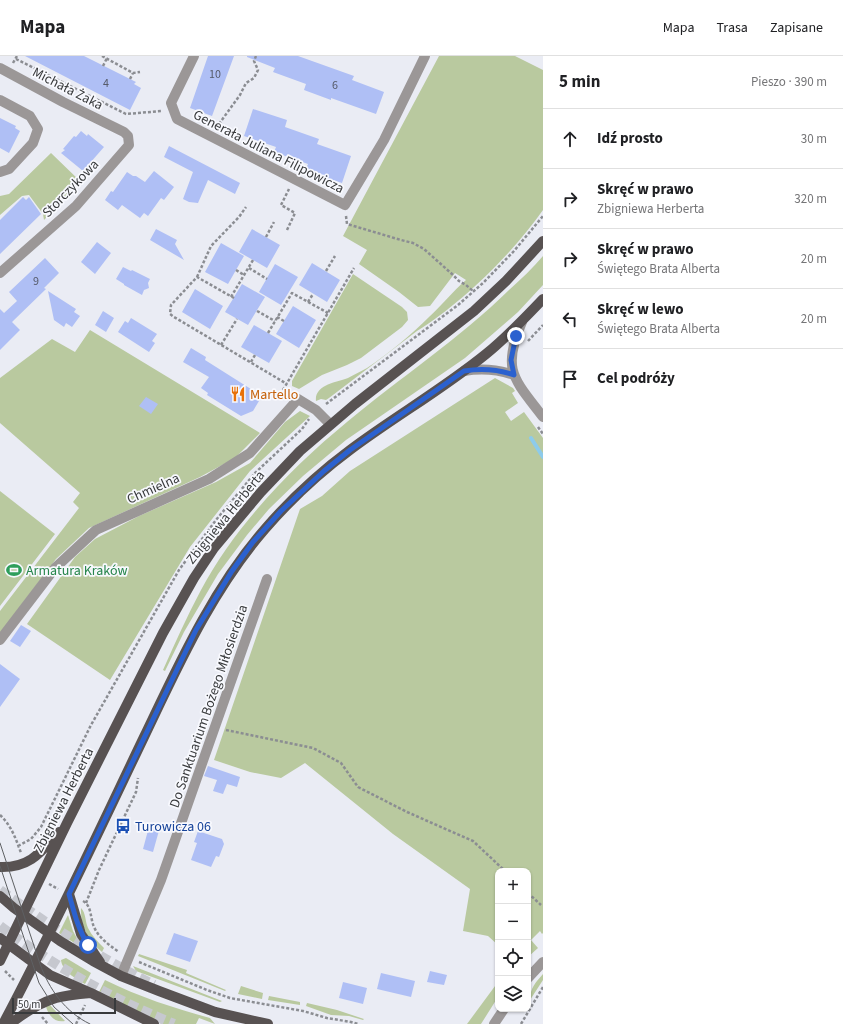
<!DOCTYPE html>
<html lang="pl">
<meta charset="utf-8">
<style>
body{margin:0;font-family:"Source Sans 3",sans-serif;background:#f6f6f6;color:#202124}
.controls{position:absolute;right:12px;bottom:12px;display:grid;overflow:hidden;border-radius:8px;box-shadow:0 1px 3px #0004}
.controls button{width:36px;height:36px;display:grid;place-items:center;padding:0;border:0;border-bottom:1px solid #e0e0e0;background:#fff;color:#202124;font:20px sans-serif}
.scale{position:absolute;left:12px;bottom:10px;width:104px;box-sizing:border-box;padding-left:4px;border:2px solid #383a3c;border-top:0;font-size:11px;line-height:14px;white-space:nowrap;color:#383a3c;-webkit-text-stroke:3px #f8f9fe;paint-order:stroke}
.stop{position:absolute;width:12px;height:12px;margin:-9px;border:3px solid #2b61cf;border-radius:50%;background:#fff}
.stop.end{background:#2b61cf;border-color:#fff;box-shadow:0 1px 4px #0008}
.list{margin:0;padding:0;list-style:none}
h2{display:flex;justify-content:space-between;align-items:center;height:52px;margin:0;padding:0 16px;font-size:17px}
h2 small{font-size:13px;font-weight:400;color:#757577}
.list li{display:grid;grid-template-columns:26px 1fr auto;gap:12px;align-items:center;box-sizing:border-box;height:60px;padding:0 16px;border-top:1px solid #e0e0e0}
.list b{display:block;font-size:15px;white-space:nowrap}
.list p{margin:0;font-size:13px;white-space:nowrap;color:#757577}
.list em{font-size:13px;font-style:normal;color:#757577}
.icon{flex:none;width:22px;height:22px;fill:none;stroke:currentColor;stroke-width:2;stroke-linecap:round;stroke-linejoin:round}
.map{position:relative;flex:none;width:543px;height:968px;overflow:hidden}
header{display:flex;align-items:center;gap:24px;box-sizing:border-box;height:56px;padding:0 20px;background:#fff;border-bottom:1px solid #e0e0e0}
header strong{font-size:19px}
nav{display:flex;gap:22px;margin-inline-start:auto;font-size:14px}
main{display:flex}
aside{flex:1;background:#fff}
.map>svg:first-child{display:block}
</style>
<header>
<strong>Mapa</strong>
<nav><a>Mapa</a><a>Trasa</a><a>Zapisane</a></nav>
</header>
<main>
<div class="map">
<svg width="543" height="968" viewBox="0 0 543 968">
<rect width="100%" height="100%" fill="#eaecf4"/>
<!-- green -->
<path fill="#b9c99f" d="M 439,0 L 515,0 L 543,14 L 543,154 C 513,197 461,248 417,275 L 329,342 L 326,344 L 321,343 L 316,345 C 314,329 337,326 348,322 C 354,319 361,315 367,312 C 388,298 412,278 429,261 C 442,249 453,235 466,224 L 455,217 L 430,250 L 418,251 L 399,236 L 359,208 L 367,194 L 343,180 Z
M 51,97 L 81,126 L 44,164 L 43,158 L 29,139 L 22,140 L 0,159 L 0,140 L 9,138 Z
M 543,200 L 543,229 L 518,256 L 465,302 L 346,384 L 303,420 L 269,453 L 247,479 L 218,518 L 184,576 L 165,615 L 163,614 C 175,587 187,560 201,534 C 235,470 291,412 347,366 C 401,321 459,283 509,234 C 521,223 533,212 543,200 Z
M 353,218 L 402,251 L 407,256 L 408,264 L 402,271 L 361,302 L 347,309 L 322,319 L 299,333 L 292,330 L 292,325 Z
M 90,274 L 260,377 L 235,402 L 200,421 L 89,472 L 56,503 L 0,577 L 0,555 L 79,452 L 73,446 L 80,437 L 0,367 L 0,322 L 52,283 L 75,296 Z
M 495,322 L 513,332 L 515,335 L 512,337 L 518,347 L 505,356 L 511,365 L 524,356 L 543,382 L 543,877 L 542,878 L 540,875 L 531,884 L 538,892 L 528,901 L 528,815 L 498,815 L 498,889 L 488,880 L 463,875 L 470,833 L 393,778 L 305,707 L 281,722 L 250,716 L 214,704 L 300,453 L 322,440 L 350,415 Z
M 300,355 L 310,360 L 250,415 L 190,491 L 110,624 L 27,568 L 75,501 L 95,483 L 139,460 L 216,426 L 250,407 L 285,366 Z
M 0,435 L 55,478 L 0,550 Z
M 81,852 C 86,857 85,865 88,872 C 92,880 98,886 104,892 L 102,896 C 88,885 80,869 81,852 Z
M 68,859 L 73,875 L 82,892 L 59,877 Z
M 139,898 L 187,914 L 186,917 L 226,934 L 225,935 L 138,900 Z
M 66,902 L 91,917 L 85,928 C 76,923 62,915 61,904 Z
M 133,910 L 222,945 L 220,946 L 136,915 Z
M 543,918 L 543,924 L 530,944 C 530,932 536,926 543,918 Z
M 105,924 C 139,941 174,952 210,962 L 215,968 L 199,962 L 196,968 L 163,968 L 99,936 Z
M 498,926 L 498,941 L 481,968 L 467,968 Z
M 241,930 L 263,937 L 262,943 L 238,938 Z
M 269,940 L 300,946 L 300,949 L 268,944 Z
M 307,947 L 337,954 L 364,963 L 363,964 L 349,960 L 331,959 L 306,950 Z
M 50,949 L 65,965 C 55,967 49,960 46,951 Z"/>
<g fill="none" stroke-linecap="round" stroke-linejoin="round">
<!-- stream -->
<path stroke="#8dcbeb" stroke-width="4" d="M 531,382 L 543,401"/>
</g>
<!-- building -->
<path fill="#afbff5" d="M 25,0 L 84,0 L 136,26 L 134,28 L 141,32 L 130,54 Z
M 208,0 L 234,0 L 212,60 L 190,52 Z
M 247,0 L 298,0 L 354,20 L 352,24 L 384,36 L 376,58 L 331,42 L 331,44 L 304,34 L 306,28 L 273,16 L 275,12 L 247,1 Z
M 253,53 L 287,64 L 285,71 L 319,83 L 317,88 L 351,100 L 342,127 L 305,115 L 308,108 L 274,96 L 276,91 L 244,80 Z
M 0,62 L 16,70 L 15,72 L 20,75 L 9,97 L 0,92 Z
M 81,75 L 87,80 L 88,78 L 104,91 L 83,115 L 61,97 L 65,94 L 63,93 L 74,80 L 76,81 Z
M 169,90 L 240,127 L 235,138 L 208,124 L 198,147 L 189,146 L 183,143 L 193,116 L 164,101 Z
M 154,115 L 174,131 L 164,144 L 161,142 L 148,160 L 144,157 L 140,162 L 122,149 L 118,154 L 105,144 L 111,135 L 113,136 L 127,116 L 133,120 L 136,120 L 145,126 Z
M 23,141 L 26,144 L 29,141 L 41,158 L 0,198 L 0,164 Z
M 156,173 L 177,184 L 175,188 L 184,204 L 150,184 Z
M 252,173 L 280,189 L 267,212 L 239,196 Z
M 97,186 L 111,197 L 95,218 L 81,206 Z
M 221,187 L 244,200 L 228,228 L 205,216 Z
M 45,202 L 59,217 L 44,232 L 46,233 L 12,266 L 20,274 L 0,294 L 0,253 L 4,257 L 17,245 L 9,236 Z
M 312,207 L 340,224 L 327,246 L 299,229 Z
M 275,208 L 298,221 L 281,249 L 259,236 Z
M 123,211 L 131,215 L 132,214 L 150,223 L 148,227 L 149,232 L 144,234 L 142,239 L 124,229 L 124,228 L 116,223 Z
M 242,228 L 265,241 L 248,269 L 225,256 Z
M 195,233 L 223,250 L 210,273 L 182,256 Z
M 48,235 L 76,253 L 74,256 L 80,260 L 72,271 L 66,267 L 64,271 L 54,264 Z
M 293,250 L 316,264 L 299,292 L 276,278 Z
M 103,255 L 114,262 L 106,276 L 95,269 Z
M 131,262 L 157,278 L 152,285 L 155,287 L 149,296 L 118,276 L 125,265 L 128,267 Z
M 254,269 L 282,285 L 269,307 L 241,291 Z
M 191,292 L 206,301 L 205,304 L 262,340 L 253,355 L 241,360 L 207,339 L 208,337 L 201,332 L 209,321 L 183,306 Z
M 146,341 L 158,348 L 151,358 L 139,350 Z
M 21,569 L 31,575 L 20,591 L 10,585 Z
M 0,608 L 20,623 L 0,651 Z
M 208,710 L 240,721 L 237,731 L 227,728 L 223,738 L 213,735 L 217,724 L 204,720 Z
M 150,767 L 160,771 L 153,796 L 143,793 Z
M 198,775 L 222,783 L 224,788 L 219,801 L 216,800 L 211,811 L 191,804 L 197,787 L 194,786 Z
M 174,877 L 198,885 L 190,906 L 166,898 Z
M 430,915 L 447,919 L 444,929 L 427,926 Z
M 381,917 L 415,925 L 411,941 L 377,933 Z
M 343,926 L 367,932 L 363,948 L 339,942 Z"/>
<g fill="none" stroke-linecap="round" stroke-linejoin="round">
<!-- major-tunnel -->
<path stroke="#c6c8cf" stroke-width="10" stroke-dasharray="10 5" stroke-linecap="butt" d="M 0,834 C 49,870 100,902 154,929
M 0,870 C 54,910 112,943 174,968"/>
<!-- path -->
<path stroke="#8b8d92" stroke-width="2.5" stroke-dasharray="3 2" stroke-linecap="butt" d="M 102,0 L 133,17 L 140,16
M 16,3 L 126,58 L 162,55
M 13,7 L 17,0
M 103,10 L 107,2
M 130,23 L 133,17
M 216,72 L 240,39 L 246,27 L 254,22 L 258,14 L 254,5 L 256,0
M 346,160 L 347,168 L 401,184 L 413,187 L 424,193 L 452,218 L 459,225 L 466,229 L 473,235
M 287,174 L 295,157 L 281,149 L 289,133
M 266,181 L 274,166
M 249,212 L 267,223
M 236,214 L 244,219
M 326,215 L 335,200
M 197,221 L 211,190 L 239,161 L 246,151
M 231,241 L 253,204
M 234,242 L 197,221 L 171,249 L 170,258 L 174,261 L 287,328
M 308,246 L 313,238
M 257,255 L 275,265
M 277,261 L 284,265
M 268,277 L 292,237 L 328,257
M 528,285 L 543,269
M 221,289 L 237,263
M 251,306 L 255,299
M 283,334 L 354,212
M 326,348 L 458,249 L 483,227 L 514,195 L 543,160
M 538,371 L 543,378
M 226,674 L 313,692 L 341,707 L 358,731 L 407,756 L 473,785 L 505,815
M 0,759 C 11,769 16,783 21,797
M 18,790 L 31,783 L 41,771 L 91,669 L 179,514 L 216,464 L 255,417 L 302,373 L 309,363
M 49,828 L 58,833
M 528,837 L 541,849
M 83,845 C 92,850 90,862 94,871 C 99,882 109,889 119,896
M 86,847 L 99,814 L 136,736 L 138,722
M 139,906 L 207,934 L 230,942 L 303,955 L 327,962 L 351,966 L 358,968
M 5,915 L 14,924
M 42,961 L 48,968
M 76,968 L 85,949
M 521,968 L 543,931"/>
<!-- minor -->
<path stroke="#9b9797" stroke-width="10" d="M 194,0 L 171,47 L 177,63 L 345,149 L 384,84 L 425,0
M 0,12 L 63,46 L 124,76 L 128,80 L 129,89 L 76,150 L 0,217
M 0,44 L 30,60 L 38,73 L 33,87 L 9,113 L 0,116
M 522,266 C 501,314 514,323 543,361
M 464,315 C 482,312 497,313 514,319
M 0,584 L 55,512 L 96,474 L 209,423 L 250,397 L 298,343 L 316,354 L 330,368
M 121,920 L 161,824 L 267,523
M 528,922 L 543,906
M 494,968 L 504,953"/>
<!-- major -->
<path stroke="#585252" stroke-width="10" d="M 0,811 C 30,812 41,796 59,776
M 69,838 L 81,878 L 100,906
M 0,840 L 14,852 L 60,885 L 93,905 L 121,920 L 159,935 L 215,956 L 268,968
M 0,882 L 50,919 L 91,937 L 154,968
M 0,905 L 67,767 L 163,577 L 194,522 L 214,492 L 261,436 L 300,395 L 355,348 L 474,255 L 506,225 L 543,185
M 3,968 C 53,874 98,777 144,681 C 179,608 212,534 265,473 C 290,444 319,417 350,394 C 394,361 443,333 486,298 C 507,281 525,262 543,243
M 10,968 C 24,957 39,947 56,942 C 67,939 79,938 91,937"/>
<!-- tram -->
<path stroke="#5e6063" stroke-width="1" d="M 0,787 L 40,908 C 49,933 65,956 90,968
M 0,810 L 39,927 L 54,951 L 73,968"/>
</g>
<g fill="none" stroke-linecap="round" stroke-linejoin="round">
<!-- route -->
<path stroke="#2b61cf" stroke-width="5" d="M 88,889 C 78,873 74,856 69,838 L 196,574 L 232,515 L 253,486 L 281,455 L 324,415 L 350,394 L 464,315 C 482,312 497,313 514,319 L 511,304 L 516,280"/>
</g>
<!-- icons -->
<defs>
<symbol id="restaurant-bare" viewBox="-9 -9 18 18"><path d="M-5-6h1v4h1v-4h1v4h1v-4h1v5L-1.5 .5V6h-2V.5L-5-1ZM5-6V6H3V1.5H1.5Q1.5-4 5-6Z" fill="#e8710a" stroke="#f8f9fe" stroke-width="2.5" paint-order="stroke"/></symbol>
<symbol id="stadium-bare" viewBox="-9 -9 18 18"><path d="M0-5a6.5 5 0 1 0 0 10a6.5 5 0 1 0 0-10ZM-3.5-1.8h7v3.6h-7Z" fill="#2e9e5b" stroke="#f8f9fe" stroke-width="2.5" paint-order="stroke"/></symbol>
<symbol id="bus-bare" viewBox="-9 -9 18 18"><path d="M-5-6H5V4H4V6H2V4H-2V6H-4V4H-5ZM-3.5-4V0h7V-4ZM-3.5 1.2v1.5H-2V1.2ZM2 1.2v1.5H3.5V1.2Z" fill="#1a4fb4" stroke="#f8f9fe" stroke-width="2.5" paint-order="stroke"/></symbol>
</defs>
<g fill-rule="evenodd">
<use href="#restaurant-bare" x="227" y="327" width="22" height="22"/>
<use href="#stadium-bare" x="3" y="503" width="22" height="22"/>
<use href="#bus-bare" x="112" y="759" width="22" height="22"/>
</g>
<g text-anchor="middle" stroke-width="3.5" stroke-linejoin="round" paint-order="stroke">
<!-- number labels -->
<g font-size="12" fill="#565b6a">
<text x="215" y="22">10</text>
<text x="106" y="31">4</text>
<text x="335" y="33">6</text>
<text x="36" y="229">9</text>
</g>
<!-- street labels -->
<g font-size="14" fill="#383a3c" stroke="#f8f9fe">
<text transform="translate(68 32) rotate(27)" y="5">Michała Żaka</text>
<text transform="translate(269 95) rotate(27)" y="5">Generała Juliana Filipowicza</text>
<text transform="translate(70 132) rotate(-46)" y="5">Storczykowa</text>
<text transform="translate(153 432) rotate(-24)" y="5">Chmielna</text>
<text transform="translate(225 461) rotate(-51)" y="5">Zbigniewa Herberta</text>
<text transform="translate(208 650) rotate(-71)" y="5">Do Sanktuarium Bożego Miłosierdzia</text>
<text transform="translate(63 744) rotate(-63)" y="5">Zbigniewa Herberta</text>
</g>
<!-- food labels -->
<g font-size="14" fill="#c56008" stroke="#f8f9fe" text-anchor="start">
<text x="250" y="343">Martello</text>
</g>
<!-- leisure labels -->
<g font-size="14" fill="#27864d" stroke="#f8f9fe" text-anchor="start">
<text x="26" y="519">Armatura Kraków</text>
</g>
<!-- transit labels -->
<g font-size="14" fill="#164399" stroke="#f8f9fe" text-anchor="start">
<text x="135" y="775">Turowicza 06</text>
</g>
</g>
</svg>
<div class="controls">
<button>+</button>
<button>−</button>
<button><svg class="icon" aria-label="locate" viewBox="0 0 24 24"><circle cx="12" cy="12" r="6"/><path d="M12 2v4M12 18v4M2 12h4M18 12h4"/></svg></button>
<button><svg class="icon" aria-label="layers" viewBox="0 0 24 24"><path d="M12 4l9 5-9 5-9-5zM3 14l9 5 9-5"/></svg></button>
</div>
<div class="scale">50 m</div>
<div class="stop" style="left:88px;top:889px"></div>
<div class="stop end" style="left:516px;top:280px"></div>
</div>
<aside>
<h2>5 min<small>Pieszo · 390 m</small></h2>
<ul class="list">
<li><svg class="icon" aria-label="ahead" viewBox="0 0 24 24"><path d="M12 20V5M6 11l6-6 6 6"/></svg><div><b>Idź prosto</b></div><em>30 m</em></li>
<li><svg class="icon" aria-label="right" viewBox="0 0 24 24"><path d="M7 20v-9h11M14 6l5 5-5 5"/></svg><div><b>Skręć w prawo</b><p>Zbigniewa Herberta</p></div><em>320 m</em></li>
<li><svg class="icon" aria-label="right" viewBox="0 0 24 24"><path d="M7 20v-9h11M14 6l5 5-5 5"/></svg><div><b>Skręć w prawo</b><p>Świętego Brata Alberta</p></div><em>20 m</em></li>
<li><svg class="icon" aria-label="left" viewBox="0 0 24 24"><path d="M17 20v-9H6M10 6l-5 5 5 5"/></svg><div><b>Skręć w lewo</b><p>Świętego Brata Alberta</p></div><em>20 m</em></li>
<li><svg class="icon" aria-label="arrive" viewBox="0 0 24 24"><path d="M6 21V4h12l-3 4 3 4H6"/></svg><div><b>Cel podróży</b></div></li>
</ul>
</aside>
</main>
